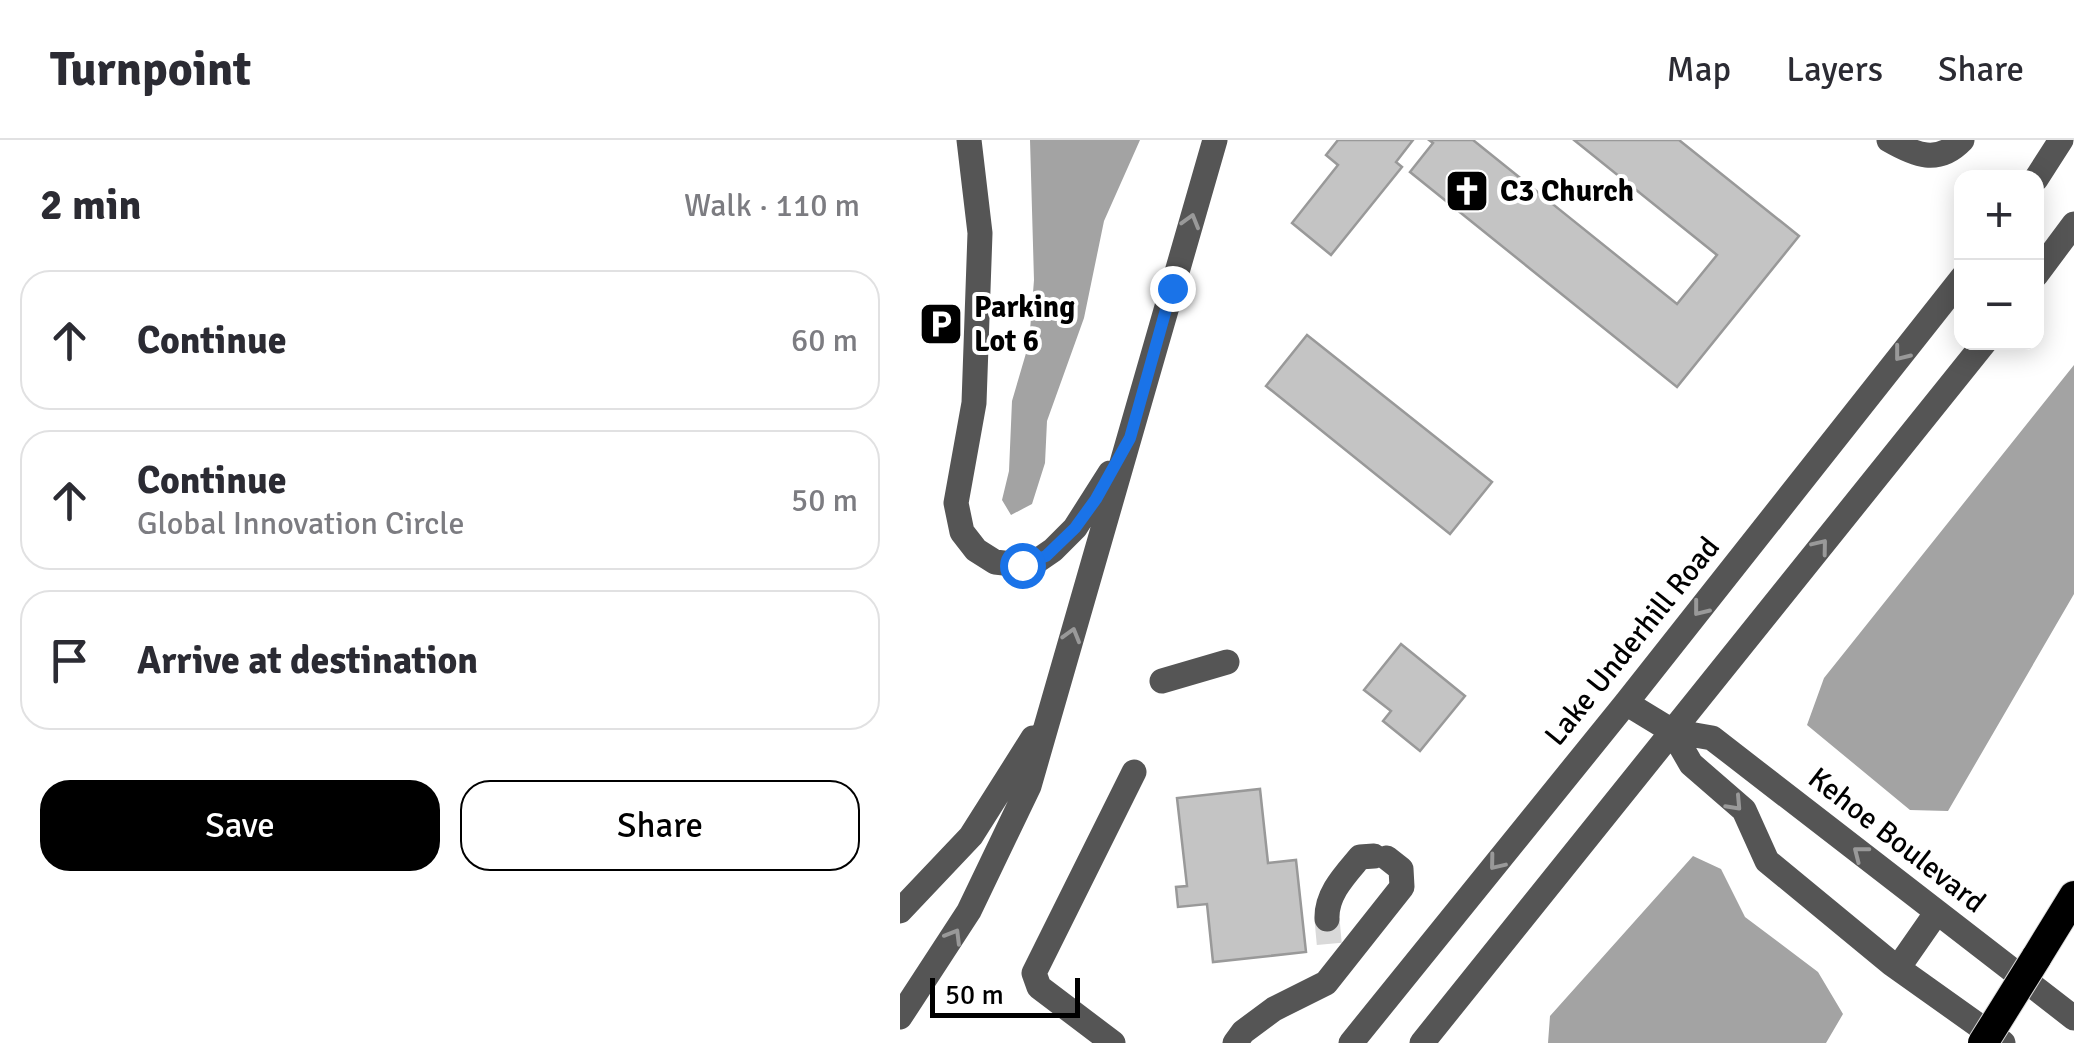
<!DOCTYPE html>
<meta charset="utf-8">
<style>
body{margin:0;font-family:Signika,sans-serif;background:#f7f7f7;color:#2b2b33}
.controls{position:absolute;right:30px;top:30px;display:grid;overflow:hidden;border-radius:20px;box-shadow:0 5px 25px #0003}
.controls button{width:90px;height:90px;display:grid;place-items:center;padding:0;border:0;border-bottom:2px solid #e1e1e2;background:#fff;color:#2b2b33;font:50px sans-serif}
.scale{position:absolute;left:30px;bottom:25px;width:150px;box-sizing:border-box;padding-left:10px;border:5px solid #000;border-top:0;font-size:28px;line-height:35px;white-space:nowrap;color:#000;-webkit-text-stroke:8px #fff;paint-order:stroke}
.stop{position:absolute;width:30px;height:30px;margin:-22px;border:8px solid #1a73e8;border-radius:50%;background:#fff}
.stop.end{background:#1a73e8;border-color:#fff;box-shadow:0 2px 10px #0008}
.list{margin:0;padding:0;list-style:none}
h2{display:flex;justify-content:space-between;align-items:center;height:130px;margin:0;padding:0 40px;font-size:42px}
h2 small{font-size:32px;font-weight:400;color:#7c7c81}
.list li{display:grid;grid-template-columns:65px 1fr auto;gap:30px;align-items:center;box-sizing:border-box;height:140px;margin:0 20px 20px;padding:0 20px;border:2px solid #e1e1e2;border-radius:30px}
.list b{display:block;font-size:38px;white-space:nowrap}
.list p{margin:0;font-size:32px;white-space:nowrap;color:#7c7c81}
.list em{font-size:32px;font-style:normal;color:#7c7c81}
.actions{display:flex;gap:20px;padding:30px 40px}
.actions a{flex:1;padding:22px 0;border:2px solid #000;border-radius:30px;text-align:center;font-size:35px;color:#000}
.actions .main{background:#000;color:#fff}
.icon{flex:none;width:55px;height:55px;fill:none;stroke:currentColor;stroke-width:2;stroke-linecap:round;stroke-linejoin:round}
.map{position:relative;flex:none;width:1174px;height:903px;overflow:hidden}
header{display:flex;align-items:center;gap:60px;box-sizing:border-box;height:140px;padding:0 50px;background:#fff;border-bottom:2px solid #e1e1e2}
header strong{font-size:48px}
nav{display:flex;gap:55px;margin-inline-start:auto;font-size:35px}
main{display:flex}
aside{flex:1;background:#fff}
.map>svg:first-child{display:block}
</style>
<header>
<strong>Turnpoint</strong>
<nav><a>Map</a><a>Layers</a><a>Share</a></nav>
</header>
<main>
<aside>
<h2>2 min<small>Walk · 110 m</small></h2>
<ul class="list">
<li><svg class="icon" aria-label="ahead" viewBox="0 0 24 24"><path d="M12 20V5M6 11l6-6 6 6"/></svg><div><b>Continue</b></div><em>60 m</em></li>
<li><svg class="icon" aria-label="ahead" viewBox="0 0 24 24"><path d="M12 20V5M6 11l6-6 6 6"/></svg><div><b>Continue</b><p>Global Innovation Circle</p></div><em>50 m</em></li>
<li><svg class="icon" aria-label="arrive" viewBox="0 0 24 24"><path d="M6 21V4h12l-3 4 3 4H6"/></svg><div><b>Arrive at destination</b></div></li>
</ul>
<div class="actions"><a class="main">Save</a><a>Share</a></div>
</aside>
<div class="map">
<svg width="1174" height="903" viewBox="0 0 1174 903">
<rect width="100%" height="100%" fill="#fff"/>
<!-- water -->
<path fill="#a3a3a3" d="M 130,0 L 240,0 L 204,81 L 184,178 L 147,281 L 145,323 L 132,364 L 111,375 L 102,360 L 109,331 L 112,261 L 129,203 L 134,140 Z
M 1174,225 L 1174,454 L 1048,671 L 1010,670 L 907,585 L 924,538 Z
M 793,716 L 821,729 L 845,777 L 918,832 L 943,874 L 926,903 L 648,903 L 650,876 Z"/>
<!-- building -->
<path fill="#c4c4c4" stroke="#999" stroke-width="2.5" d="M 438,0 L 513,0 L 496,22 L 502,27 L 431,115 L 392,83 L 438,25 L 426,15 Z
M 529,0 L 573,0 L 777,164 L 817,115 L 674,0 L 779,0 L 899,96 L 777,247 L 510,32 L 533,3 Z
M 407,195 L 592,342 L 550,394 L 366,246 Z
M 501,504 L 565,556 L 520,611 L 483,581 L 491,571 L 464,550 Z
M 360,649 L 368,723 L 396,720 L 406,812 L 313,822 L 307,764 L 278,767 L 276,747 L 287,746 L 277,658 Z"/>
<g fill="none" stroke-linecap="round" stroke-linejoin="round">
<!-- minor-tunnel -->
<path stroke="#d9d9d9" stroke-width="25" stroke-dasharray="25 12" stroke-linecap="butt" d="M 427,779 L 430,812"/>
<defs>
<path id="highway" d="M 1136,818 L 1174,756"/>
</defs>
<!-- highway casing -->
<use href="#highway" stroke="#dbdbdb" stroke-width="32"/>
<!-- minor -->
<path stroke="#555" stroke-width="25" d="M 69,0 L 80,93 L 74,263 L 56,363 L 62,392 L 76,410 L 95,422 L 122,425 L 137,421 L 153,410 L 175,388 L 210,333
M 989,0 C 1015,15 1038,25 1062,0
M 1136,39 L 1161,0
M 1136,135 L 1174,84
M 262,541 L 327,522
M 726,563 L 772,591 L 812,598 L 1174,878
M 772,591 L 791,624 L 844,670 L 867,721 L 992,824 L 1103,903
M 0,771 L 71,696 L 133,598
M 427,779 C 426,754 445,735 460,717 L 474,716
M 998,828 L 1037,772
M 0,877 L 69,771 L 129,646 L 315,0
M 213,903 L 139,847 L 134,833 L 234,632
M 335,903 L 343,892 L 374,869 L 426,843 L 502,747 L 501,729 L 487,718
M 451,903 L 726,563 L 1062,138
M 522,903 L 1085,202"/>
<!-- highway -->
<use href="#highway" stroke="#000" stroke-width="30"/>
<defs>
<path id="highway-bridge" d="M 1083,903 L 1136,818"/>
</defs>
<!-- highway-bridge casing -->
<use href="#highway-bridge" stroke="#dbdbdb" stroke-width="32" stroke-linecap="butt"/>
<!-- highway-bridge -->
<use href="#highway-bridge" stroke="#000" stroke-width="30"/>
</g>
<!-- one-way arrows -->
<defs><path id="oneway-chevron" d="M-2-3.5L2.5 0L-2 3.5" fill="none" stroke-width="1.6" stroke-linecap="round" stroke-linejoin="round" transform="scale(2.5)"/></defs>
<g stroke="#999">
<use href="#oneway-chevron" transform="translate(291 81) rotate(-74)"/>
<use href="#oneway-chevron" transform="translate(1001 214) rotate(128)"/>
<use href="#oneway-chevron" transform="translate(921 406) rotate(-51)"/>
<use href="#oneway-chevron" transform="translate(800 469) rotate(128)"/>
<use href="#oneway-chevron" transform="translate(172 495) rotate(-74)"/>
<use href="#oneway-chevron" transform="translate(835 664) rotate(47)"/>
<use href="#oneway-chevron" transform="translate(960 713) rotate(-142)"/>
<use href="#oneway-chevron" transform="translate(596 723) rotate(129)"/>
<use href="#oneway-chevron" transform="translate(54 796) rotate(-59)"/>
</g>
<g fill="none" stroke-linecap="round" stroke-linejoin="round">
<!-- route -->
<path stroke="#1a73e8" stroke-width="12" d="M 122,425 L 146,416 L 175,388 L 196,359 L 230,298 L 272,148"/>
</g>
<!-- icons -->
<defs>
<symbol id="church-square" viewBox="-11 -11 22 22"><rect x="-9" y="-9" width="18" height="18" rx="4" fill="#000" stroke="#fff"/><path d="M-1.2-6h2.4v3.5h3.3v2.4h-3.3V6h-2.4V-.1h-3.3v-2.4h3.3Z" fill="#fff"/></symbol>
<symbol id="parking-square" viewBox="-11 -11 22 22"><rect x="-9" y="-9" width="18" height="18" rx="4" fill="#000" stroke="#fff"/><path d="M-3.5-5.5H1a3.5 3.5 0 0 1 0 7H-1V5.5H-3.5ZM-1-3.4V-.6H.8a1.4 1.4 0 0 0 0-2.8Z" fill="#fff"/></symbol>
</defs>
<g fill-rule="evenodd">
<use href="#church-square" x="542" y="26" width="50" height="50"/>
<use href="#parking-square" x="16" y="159" width="50" height="50"/>
</g>
<g text-anchor="middle" stroke-width="8" stroke-linejoin="round" paint-order="stroke">
<!-- poi labels -->
<g font-size="30" font-weight="bold" fill="#000" stroke="#fff" text-anchor="start">
<text x="600" y="61">C3 Church</text>
<text x="74" y="177">Parking<tspan x="74" dy="34">Lot 6</tspan></text>
</g>
<!-- street labels -->
<g font-size="30" fill="#000" stroke="#fff">
<text transform="translate(732 501) rotate(-51)" y="10">Lake Underhill Road</text>
<text transform="translate(997 700) rotate(38)" y="10">Kehoe Boulevard</text>
</g>
</g>
</svg>
<div class="controls">
<button>+</button>
<button>−</button>
</div>
<div class="scale">50 m</div>
<div class="stop" style="left:122px;top:425px"></div>
<div class="stop end" style="left:272px;top:148px"></div>
</div>
</main>
